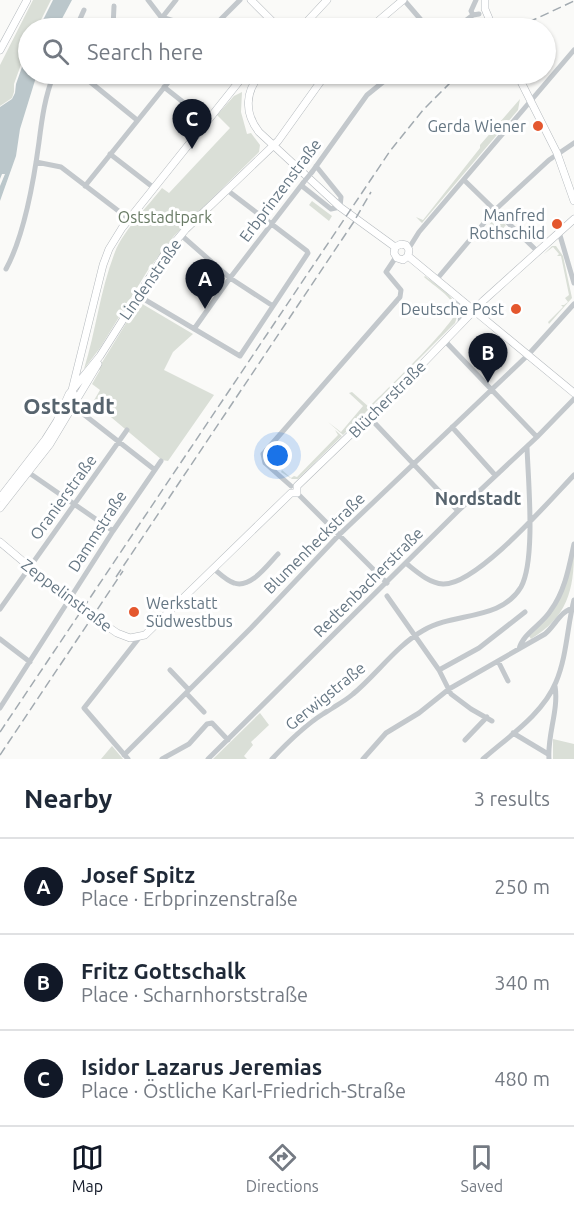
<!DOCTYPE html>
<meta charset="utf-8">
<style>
body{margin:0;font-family:Ubuntu,sans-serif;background:#f6f6f7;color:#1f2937}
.you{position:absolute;left:278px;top:456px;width:21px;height:21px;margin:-15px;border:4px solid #fff;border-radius:50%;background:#1a73e8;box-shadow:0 0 0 9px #1a73e833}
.badge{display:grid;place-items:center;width:39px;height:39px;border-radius:50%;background:#111827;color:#fff;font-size:20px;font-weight:700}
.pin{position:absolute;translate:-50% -50px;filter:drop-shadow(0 2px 3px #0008)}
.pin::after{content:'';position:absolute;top:32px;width:21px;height:18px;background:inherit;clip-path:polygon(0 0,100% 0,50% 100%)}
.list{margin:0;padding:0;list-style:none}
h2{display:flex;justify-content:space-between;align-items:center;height:78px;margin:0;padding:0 24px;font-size:26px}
h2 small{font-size:20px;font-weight:400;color:#747a83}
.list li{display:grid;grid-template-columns:39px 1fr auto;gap:18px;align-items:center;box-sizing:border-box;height:96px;padding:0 24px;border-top:2px solid #e0e1e3}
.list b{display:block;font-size:22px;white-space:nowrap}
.list p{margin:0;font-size:20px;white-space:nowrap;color:#747a83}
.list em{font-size:20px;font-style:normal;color:#747a83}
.icon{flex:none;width:33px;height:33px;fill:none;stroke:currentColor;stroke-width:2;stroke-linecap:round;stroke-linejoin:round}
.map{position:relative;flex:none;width:574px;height:759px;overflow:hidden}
.search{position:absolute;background:#fff;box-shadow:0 2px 4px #0004;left:18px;right:18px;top:18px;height:66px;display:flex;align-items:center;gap:15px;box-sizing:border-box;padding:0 21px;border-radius:33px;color:#747a83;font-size:22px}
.sheet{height:366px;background:#fff}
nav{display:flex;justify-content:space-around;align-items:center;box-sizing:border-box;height:84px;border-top:2px solid #e0e1e3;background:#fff;font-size:16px;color:#747a83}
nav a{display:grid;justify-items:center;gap:3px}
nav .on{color:#111827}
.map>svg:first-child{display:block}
</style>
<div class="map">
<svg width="574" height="759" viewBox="0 0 574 759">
<rect width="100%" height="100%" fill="#fafaf8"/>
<!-- green -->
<path fill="#dadfd7" d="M 33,0 L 51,0 L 37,28 L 28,28 L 28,45 L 14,84 L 14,92 L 12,98 L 0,106 L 0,65 Z
M 242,92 L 241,112 L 247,134 L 251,133 L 260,145 L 259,152 L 174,236 L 148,270 L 100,348 L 84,369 C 96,331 100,290 115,252 C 123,231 148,206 162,188 L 169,193 L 230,128 L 217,115 L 234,96 Z
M 520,99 L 518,110 L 422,223 L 416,217 L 423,220 L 480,148 L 480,145 Z
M 312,201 L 332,216 L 329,221 L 309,205 Z
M 496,217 L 506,225 L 492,241 L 482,233 Z
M 552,246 L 556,246 L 563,256 L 572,298 L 549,324 L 548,322 L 563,307 L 561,305 L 564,305 L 568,302 L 565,298 L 569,295 L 561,256 L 557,256 L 559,254 L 553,247 L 544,254 Z
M 425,276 C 441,288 464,300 455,323 L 343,435 L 328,422 L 341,432 L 363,406 L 349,393 L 352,392 L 369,407 C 381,395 459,320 456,310 C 453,297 434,286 424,277 Z
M 139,302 L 193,334 L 173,352 L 164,370 L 214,395 L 168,461 L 162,460 L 93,402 L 100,390 L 92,384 L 100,370 L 98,369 Z
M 335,430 L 342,436 L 298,479 L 292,479 L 281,472 L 282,470 L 291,478 L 294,476 L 297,477 L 338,435 Z
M 574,551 C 574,591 567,617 531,639 L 529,636 L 551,613 Z
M 260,713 L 269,725 L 251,742 L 253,745 L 244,756 L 247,759 L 213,759 Z
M 553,739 L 574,744 L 574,759 L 553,759 Z
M 112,746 L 123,759 L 101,759 Z"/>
<!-- water -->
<path fill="#bbc7cb" d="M 53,0 L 72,0 L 57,28 L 39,28 Z
M 28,50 L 28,74 L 37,74 L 20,129 L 16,156 L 0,201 L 0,186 L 5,174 L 2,174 L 0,179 L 0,107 L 12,99 L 15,93 L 16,84 Z"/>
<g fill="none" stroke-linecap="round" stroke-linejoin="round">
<defs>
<path id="major" d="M 251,0 L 279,28
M 485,0 L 485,9 L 493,28
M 301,28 L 327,0
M 370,28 L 403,0
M 0,50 L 27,0
M 261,74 C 245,91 244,113 259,132 L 340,207 L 395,247
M 517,74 L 557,153 L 574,201
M 395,247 L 394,253 L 397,258 L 403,260 L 408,256
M 395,247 L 401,244 L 406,245 L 409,250 L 408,256
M 408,256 L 574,393
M 73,406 L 74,395 L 72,390 L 103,265 L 109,249 L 122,228 L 245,74
M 0,498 L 45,440 L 57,421 L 69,394 L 100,356 L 164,255 L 186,229 L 278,141 L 326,74
M 0,508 L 50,444 L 98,364
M 0,542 L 69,600 L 117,633 L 130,638 L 145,635 L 291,493 L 297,493 L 297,486 L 406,381 L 483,301 L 574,219"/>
</defs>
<!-- major casing -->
<use href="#major" stroke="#b5babe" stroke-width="8"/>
<!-- minor -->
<path stroke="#c3c8cc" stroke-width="5" d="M 148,0 L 161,17 L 197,28
M 404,0 L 428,28
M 473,15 L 471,11 L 476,0
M 76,28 L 84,10
M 113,28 L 114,6
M 147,28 L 157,24 L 176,0
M 212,28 L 240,0
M 456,28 L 473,15 L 479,14
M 64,74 L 89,81 L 137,120
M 164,87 L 207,121
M 110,154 L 154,188
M 36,162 L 61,167 L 129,219
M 312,172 L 367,95 L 393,74
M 464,180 L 537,251
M 85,186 L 175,74
M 302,186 L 331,209 L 340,207 L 341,197 L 316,166
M 559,232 L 574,283
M 181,235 L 230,278 L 273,306
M 409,248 L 419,232 L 574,50
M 6,269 C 24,236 34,179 39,142 C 42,118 45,96 54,74
M 437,279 L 495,210 L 549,160 L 574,143
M 137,295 L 240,356 L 308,253 L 307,251 L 227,190
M 458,298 L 461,313 L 460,324
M 194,329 L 230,278 L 303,183
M 445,341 L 537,437
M 73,406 L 155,470
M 369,417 L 458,511
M 452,427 L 495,475
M 25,470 L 113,531
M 291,486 L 265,463 L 263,454 L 400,297 L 401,290 L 386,272 L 396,257
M 297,493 L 387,583
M 407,564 C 417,572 429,583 443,584 C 477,585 550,500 574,475
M 214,569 C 220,574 227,581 234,583 C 251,589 268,564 278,554
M 387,596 L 439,670 L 451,694 L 471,709 L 492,721
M 0,609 L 127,430
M 0,639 L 30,662
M 519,649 C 523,633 542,625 551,610 C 565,591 569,567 574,544
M 498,661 L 508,681
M 170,670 L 189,690
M 439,670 L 479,648 L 525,612
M 186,693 L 204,712
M 0,708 L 113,531 L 161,461
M 513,733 L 548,754
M 465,740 L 487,717
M 124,755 L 251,628 L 339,535 L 528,355 L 574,304
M 128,759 L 84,708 L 139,638
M 162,759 L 189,744 L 207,724 L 212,723 L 228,740
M 208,759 L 458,511 L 537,437 L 574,399
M 272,759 C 287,743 304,726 323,714 C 333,707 344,702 353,694 C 377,674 397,645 424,630 C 454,612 501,621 521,587 C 536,560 528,479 527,447
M 363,759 L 386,733 L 419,713 L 449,689 L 545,634 C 555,626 561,610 574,608
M 483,759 C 508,737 543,714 556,682 C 567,656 567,627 574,600
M 549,759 C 547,735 559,710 555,686"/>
<!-- major -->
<use href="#major" stroke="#fff" stroke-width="7"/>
<!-- rail -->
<path stroke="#a2aab0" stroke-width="1.5" stroke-dasharray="9 4.5" stroke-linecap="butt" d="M 516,28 L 574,1
M 116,577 L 353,223 L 371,192
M 0,732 L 390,151 L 423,110 L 459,74
M 0,755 L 123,571"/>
<!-- minor-bridge -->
<path stroke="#c3c8cc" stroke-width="5" d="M 303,183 L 312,172"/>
</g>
<!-- markers -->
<g fill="#e4572e" stroke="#fff" stroke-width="2">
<circle cx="538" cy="126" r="6"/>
<circle cx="557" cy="224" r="6"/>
<circle cx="516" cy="309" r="6"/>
<circle cx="134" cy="612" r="6"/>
</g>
<g text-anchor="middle" stroke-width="6" stroke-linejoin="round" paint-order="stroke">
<!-- poi labels -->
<g font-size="16" fill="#657683" stroke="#fff" text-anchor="end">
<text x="526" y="132">Gerda Wiener</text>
<text x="545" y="221">Manfred<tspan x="545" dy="18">Rothschild</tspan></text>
<text x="504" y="315">Deutsche Post</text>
<text x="146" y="609" text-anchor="start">Werkstatt<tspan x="146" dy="18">Südwestbus</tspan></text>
</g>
<!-- street labels -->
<g font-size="16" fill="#657683" stroke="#fff">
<text transform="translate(280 190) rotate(-53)" y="6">Erbprinzenstraße</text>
<text transform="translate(150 279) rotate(-55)" y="6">Lindenstraße</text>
<text transform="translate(387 399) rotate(-45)" y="6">Blücherstraße</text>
<text transform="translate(63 497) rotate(-54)" y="6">Oranierstraße</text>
<text transform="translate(97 531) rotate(-57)" y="6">Dammstraße</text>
<text transform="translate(314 543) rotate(-45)" y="6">Blumenheckstraße</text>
<text transform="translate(368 582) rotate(-45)" y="6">Redtenbacherstraße</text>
<text transform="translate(67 595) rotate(37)" y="6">Zeppelinstraße</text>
<text transform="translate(325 696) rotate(-39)" y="6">Gerwigstraße</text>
</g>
<!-- park labels -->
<g font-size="16" fill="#687a64" stroke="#fff">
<text x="165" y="223">Oststadtpark</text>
</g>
<!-- neighbourhood labels -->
<g font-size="18" font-weight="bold" fill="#57646e" stroke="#fff">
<text x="478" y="505">Nordstadt</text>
</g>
<!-- district labels -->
<g font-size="22" font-weight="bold" fill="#57646e" stroke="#fff">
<text x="69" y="414">Oststadt</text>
</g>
</g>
</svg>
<div class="you"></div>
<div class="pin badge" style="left:205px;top:309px">A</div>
<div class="pin badge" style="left:488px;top:383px">B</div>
<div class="pin badge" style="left:192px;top:149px">C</div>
<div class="search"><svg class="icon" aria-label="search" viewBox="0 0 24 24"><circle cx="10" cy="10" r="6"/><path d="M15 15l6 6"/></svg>Search here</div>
</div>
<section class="sheet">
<h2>Nearby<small>3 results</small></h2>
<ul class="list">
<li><span class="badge">A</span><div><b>Josef Spitz</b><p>Place · Erbprinzenstraße</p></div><em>250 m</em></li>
<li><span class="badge">B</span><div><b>Fritz Gottschalk</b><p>Place · Scharnhorststraße</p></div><em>340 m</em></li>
<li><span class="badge">C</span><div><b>Isidor Lazarus Jeremias</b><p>Place · Östliche Karl-Friedrich-Straße</p></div><em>480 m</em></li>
</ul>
</section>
<nav>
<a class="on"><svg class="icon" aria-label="map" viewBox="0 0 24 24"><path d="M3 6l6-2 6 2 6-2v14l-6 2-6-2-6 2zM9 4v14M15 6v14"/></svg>Map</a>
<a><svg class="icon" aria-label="directions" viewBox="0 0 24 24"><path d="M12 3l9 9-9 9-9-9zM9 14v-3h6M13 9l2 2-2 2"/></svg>Directions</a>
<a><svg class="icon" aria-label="saved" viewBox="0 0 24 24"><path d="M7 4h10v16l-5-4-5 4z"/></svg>Saved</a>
</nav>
